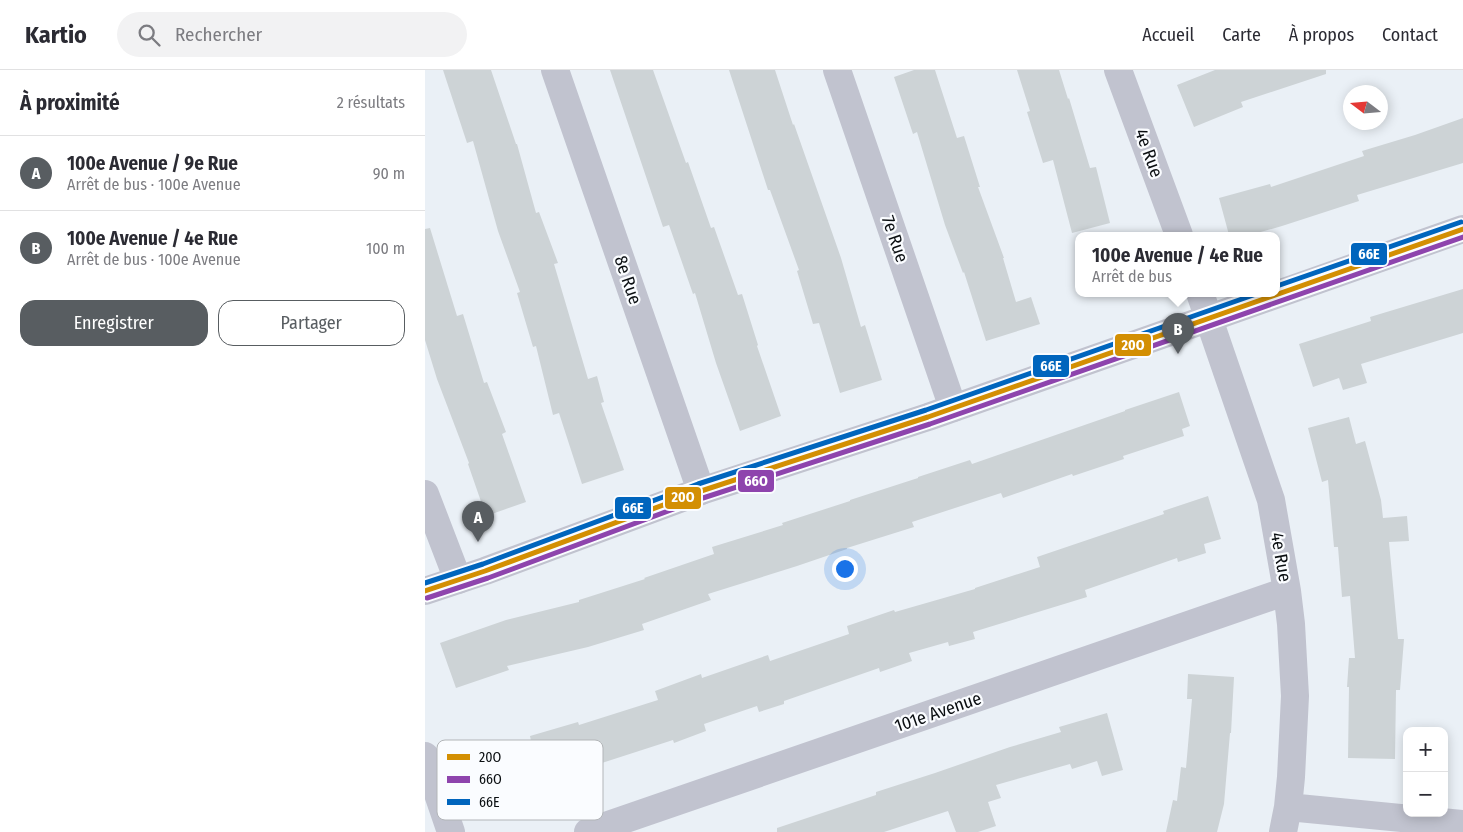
<!DOCTYPE html>
<html lang="fr">
<meta charset="utf-8">
<style>
body{margin:0;font-family:"Fira Sans Condensed",sans-serif;background:#f2f2f3;color:#2b2b33}
.controls{position:absolute;right:15px;bottom:15px;display:grid;overflow:hidden;border-radius:10px;box-shadow:0 2px 12px #0003}
.controls button{width:45px;height:45px;display:grid;place-items:center;padding:0;border:0;border-bottom:1px solid #e1e1e2;background:#fff;color:#2b2b33;font:25px sans-serif}
.compass{position:absolute;left:918px;top:15px;width:45px;height:45px;border-radius:50%;background:#fff;box-shadow:0 2px 12px #0003;rotate:286deg}
.you{position:absolute;left:419px;top:498px;width:18px;height:18px;margin:-12px;border:4px solid #fff;border-radius:50%;background:#1a73e8;box-shadow:0 0 0 8px #1a73e833}
.badge{display:grid;place-items:center;width:32px;height:32px;border-radius:50%;background:#585d61;color:#fff;font-size:16px;font-weight:700}
.pin{position:absolute;translate:-50% -41px;filter:drop-shadow(0 1px 2px #0008)}
.pin::after{content:'';position:absolute;top:26px;width:18px;height:15px;background:inherit;clip-path:polygon(0 0,100% 0,50% 100%)}
.popup{position:absolute;left:650px;top:162px;width:205px;height:65px;box-sizing:border-box;display:grid;place-content:center;border-radius:10px;background:#fff;filter:drop-shadow(0 1px 4px #0005);font-size:16px;white-space:nowrap;color:#7c7c81}
.popup b{font-size:19px;color:#2b2b33}
.popup::after{content:'';position:absolute;left:50%;top:100%;margin-left:-10px;border:10px solid transparent;border-top-color:#fff}
.list{margin:0;padding:0;list-style:none}
h2{display:flex;justify-content:space-between;align-items:center;height:65px;margin:0;padding:0 20px;font-size:21px}
h2 small{font-size:16px;font-weight:400;color:#7c7c81}
.list li{display:grid;grid-template-columns:32px 1fr auto;gap:15px;align-items:center;box-sizing:border-box;height:75px;padding:0 20px;border-top:1px solid #e1e1e2}
.list b{display:block;font-size:19px;white-space:nowrap}
.list p{margin:0;font-size:16px;white-space:nowrap;color:#7c7c81}
.list em{font-size:16px;font-style:normal;color:#7c7c81}
.actions{display:flex;gap:10px;padding:15px 20px}
.actions a{flex:1;padding:11px 0;border:1px solid #585d61;border-radius:15px;text-align:center;font-size:18px;color:#585d61}
.actions .main{background:#585d61;color:#fff}
.icon{flex:none;width:28px;height:28px;fill:none;stroke:currentColor;stroke-width:2;stroke-linecap:round;stroke-linejoin:round}
.map{position:relative;flex:none;width:1038px;height:762px;overflow:hidden}
header{display:flex;align-items:center;gap:30px;box-sizing:border-box;height:70px;padding:0 25px;background:#fff;border-bottom:1px solid #e1e1e2}
header strong{font-size:24px}
nav{display:flex;gap:28px;margin-inline-start:auto;font-size:18px}
.search{width:350px;height:45px;background:#f2f2f3;display:flex;align-items:center;gap:12px;box-sizing:border-box;padding:0 18px;border-radius:28px;color:#7c7c81;font-size:19px}
main{display:flex}
aside{flex:1;background:#fff}
.map>svg:first-child{display:block}
</style>
<header>
<strong>Kartio</strong>
<div class="search"><svg class="icon" aria-label="search" viewBox="0 0 24 24"><circle cx="10" cy="10" r="6"/><path d="M15 15l6 6"/></svg>Rechercher</div>
<nav><a>Accueil</a><a>Carte</a><a>À propos</a><a>Contact</a></nav>
</header>
<main>
<aside>
<h2>À proximité<small>2 résultats</small></h2>
<ul class="list">
<li><span class="badge">A</span><div><b>100e Avenue / 9e Rue</b><p>Arrêt de bus · 100e Avenue</p></div><em>90 m</em></li>
<li><span class="badge">B</span><div><b>100e Avenue / 4e Rue</b><p>Arrêt de bus · 100e Avenue</p></div><em>100 m</em></li>
</ul>
<div class="actions"><a class="main">Enregistrer</a><a>Partager</a></div>
</aside>
<div class="map">
<svg width="1038" height="762" viewBox="0 0 1038 762">
<rect width="100%" height="100%" fill="#eaf0f6"/>
<!-- building -->
<path fill="#cdd3d6" d="M 18,0 L 66,0 L 91,74 L 92,74 L 111,143 L 114,142 L 133,193 L 129,194 L 163,309 L 172,306 L 179,332 L 176,333 L 199,400 L 157,414 L 134,343 L 128,345 L 111,276 L 108,277 L 92,223 L 95,222 L 73,161 L 48,71 L 42,73 Z
M 185,0 L 228,0 L 261,93 L 263,92 L 286,158 L 289,157 L 313,225 L 317,224 L 333,275 L 332,276 L 356,346 L 315,361 L 291,293 L 270,223 L 268,224 L 244,155 L 238,157 Z
M 304,0 L 350,0 L 368,55 L 369,54 L 416,188 L 436,257 L 440,255 L 457,310 L 415,323 L 394,253 L 388,254 L 372,201 L 374,200 L 345,120 L 343,120 Z
M 489,0 L 510,0 L 532,68 L 539,66 L 555,117 L 553,117 L 579,188 L 578,188 L 591,232 L 606,227 L 615,254 L 561,271 L 539,202 L 538,203 L 520,155 L 492,62 L 488,64 L 469,7 Z
M 592,0 L 634,0 L 643,29 L 644,28 L 665,98 L 671,97 L 685,153 L 647,163 L 628,90 L 618,93 L 602,42 L 605,41 Z
M 790,0 L 901,0 L 901,4 L 816,32 L 818,37 L 769,57 L 752,15 Z
M 1038,48 L 1038,93 L 932,125 L 934,131 L 857,156 L 825,165 L 804,165 L 794,128 L 845,114 L 846,117 L 939,86 L 937,81 L 990,65 Z
M 5,158 L 32,246 L 38,244 L 59,313 L 62,312 L 81,362 L 77,364 L 101,432 L 61,446 L 43,394 L 44,393 L 12,309 L 0,270 L 0,159 Z
M 1038,219 L 1038,263 L 936,294 L 942,313 L 918,320 L 914,308 L 888,317 L 874,274 L 946,251 L 945,247 Z
M 754,322 L 765,356 L 757,359 L 759,366 L 698,386 L 699,389 L 648,406 L 647,404 L 578,428 L 576,423 L 487,452 L 489,457 L 422,478 L 422,479 L 372,496 L 283,524 L 286,530 L 217,554 L 219,560 L 163,577 L 82,596 L 84,600 L 31,618 L 15,573 L 81,550 L 154,532 L 154,530 L 220,509 L 219,508 L 289,484 L 287,477 L 358,455 L 357,453 L 425,431 L 425,430 L 493,408 L 493,407 L 545,390 L 547,394 L 700,341 L 700,340 Z
M 924,347 L 931,374 L 940,371 L 956,430 L 958,448 L 982,446 L 984,471 L 964,472 L 973,569 L 979,569 L 975,620 L 971,620 L 970,689 L 923,688 L 924,617 L 922,617 L 924,588 L 930,588 L 925,526 L 917,527 L 913,477 L 909,477 L 903,410 L 897,412 L 883,358 Z
M 783,426 L 796,469 L 779,474 L 781,483 L 753,492 L 752,488 L 660,520 L 662,527 L 548,562 L 550,569 L 524,576 L 523,572 L 484,583 L 487,591 L 455,602 L 454,598 L 359,631 L 359,634 L 334,642 L 332,636 L 279,654 L 281,661 L 249,673 L 248,670 L 149,702 L 151,710 L 83,732 L 80,726 L 55,734 L 42,692 L 106,671 L 105,666 L 153,652 L 154,655 L 233,630 L 230,621 L 276,604 L 277,608 L 343,585 L 345,591 L 424,564 L 422,556 L 469,540 L 470,542 L 550,519 L 550,518 L 615,497 L 612,487 L 739,444 L 738,441 Z
M 763,604 L 809,607 L 806,663 L 805,663 L 799,734 L 792,762 L 741,762 L 748,730 L 752,731 L 756,697 L 761,698 L 767,629 L 762,629 Z
M 682,643 L 698,700 L 677,706 L 672,691 L 647,699 L 645,694 L 571,715 L 576,728 L 563,732 L 571,756 L 553,762 L 531,762 L 523,741 L 459,762 L 352,762 L 352,758 L 451,725 L 451,722 L 510,703 L 585,677 L 636,662 L 634,657 Z"/>
<g fill="none" stroke-linecap="round" stroke-linejoin="round">
<!-- minor -->
<path stroke="#c1c3cf" stroke-width="28" d="M 130,0 L 276,421
M 412,0 L 528,338
M 693,0 L 754,165
M 775,223 L 846,430 L 862,521 L 866,554 L 870,626 L 866,707 L 863,737 L 858,762
M 0,424 L 33,510
M 0,686 L 26,762
M 863,737 L 1038,754
M 163,762 L 862,521"/>
<!-- tertiary -->
<path stroke="#c1c3cf" stroke-width="28" d="M 0,521 L 60,501 L 276,421 L 503,347 L 1038,159"/>
<defs>
<path id="bus-1" d="M 0,521 L 60,501 L 276,421 L 503,347 L 1038,159"/>
<path id="bus-2" d="M 2,528 L 63,508 L 278,428 L 505,354 L 1038,167"/>
<path id="bus-3" d="M 852,216 L 1036,152
M 0,513 L 58,494 L 273,414 L 501,340 L 834,223"/>
</defs>
<!-- bus-1 casing -->
<use href="#bus-1" stroke="#fafcff" stroke-width="9"/>
<!-- bus-2 casing -->
<use href="#bus-2" stroke="#fafcff" stroke-width="9"/>
<!-- bus-3 casing -->
<use href="#bus-3" stroke="#fafcff" stroke-width="9"/>
<!-- bus-1 -->
<use href="#bus-1" stroke="#d38f03" stroke-width="5"/>
<!-- bus-2 -->
<use href="#bus-2" stroke="#8e44ad" stroke-width="5"/>
<!-- bus-3 -->
<use href="#bus-3" stroke="#0065bd" stroke-width="5"/>
</g>
<g text-anchor="middle" stroke-width="4.5" stroke-linejoin="round" paint-order="stroke">
<!-- street labels -->
<g font-size="18" fill="#0a0e11" stroke="#fafcff">
<text transform="translate(724 83) rotate(70)" y="6">4e Rue</text>
<text transform="translate(470 169) rotate(71)" y="6">7e Rue</text>
<text transform="translate(203 210) rotate(71)" y="6">8e Rue</text>
<text transform="translate(856 487) rotate(80)" y="6">4e Rue</text>
<text transform="translate(513 642) rotate(-19)" y="6">101e Avenue</text>
</g>
</g>
<!-- legend -->
<rect x="12" y="670" width="166" height="80" rx="8" fill="#fafcff" stroke="#b2b5b8" stroke-width="1"/>
<rect x="22" y="684" width="23" height="6" fill="#d38f03"/>
<rect x="22" y="706" width="23" height="7" fill="#8e44ad"/>
<rect x="22" y="729" width="23" height="6" fill="#0065bd"/>
<g font-size="14" fill="#0a0e11">
<text x="54" y="692">20O</text>
<text x="54" y="714">66O</text>
<text x="54" y="737">66E</text>
</g>
<g stroke="#fafcff" stroke-width="2">
<rect x="925" y="172" width="38" height="24" rx="5" fill="#0065bd"/>
<rect x="689" y="263" width="38" height="24" rx="5" fill="#d38f03"/>
<rect x="607" y="284" width="38" height="24" rx="5" fill="#0065bd"/>
<rect x="312" y="399" width="38" height="24" rx="5" fill="#8e44ad"/>
<rect x="239" y="416" width="38" height="24" rx="5" fill="#d38f03"/>
<rect x="189" y="426" width="38" height="24" rx="5" fill="#0065bd"/>
</g>
<g font-size="14" text-anchor="middle" font-weight="bold" fill="#fff">
<text x="944" y="189">66E</text>
<text x="708" y="280">20O</text>
<text x="626" y="301">66E</text>
<text x="331" y="416">66O</text>
<text x="258" y="432">20O</text>
<text x="208" y="443">66E</text>
</g>
</svg>
<div class="controls">
<button>+</button>
<button>−</button>
</div>
<svg class="compass" viewBox="-18 -18 36 36"><path d="M0-13l5 13h-10z" fill="#e53935"/><path d="M0 13l5-13h-10z" fill="#7c7c81"/></svg>
<div class="you"></div>
<div class="pin badge" style="left:53px;top:472px">A</div>
<div class="pin badge" style="left:753px;top:284px">B</div>
<div class="popup"><b>100e Avenue / 4e Rue</b>Arrêt de bus</div>
</div>
</main>
